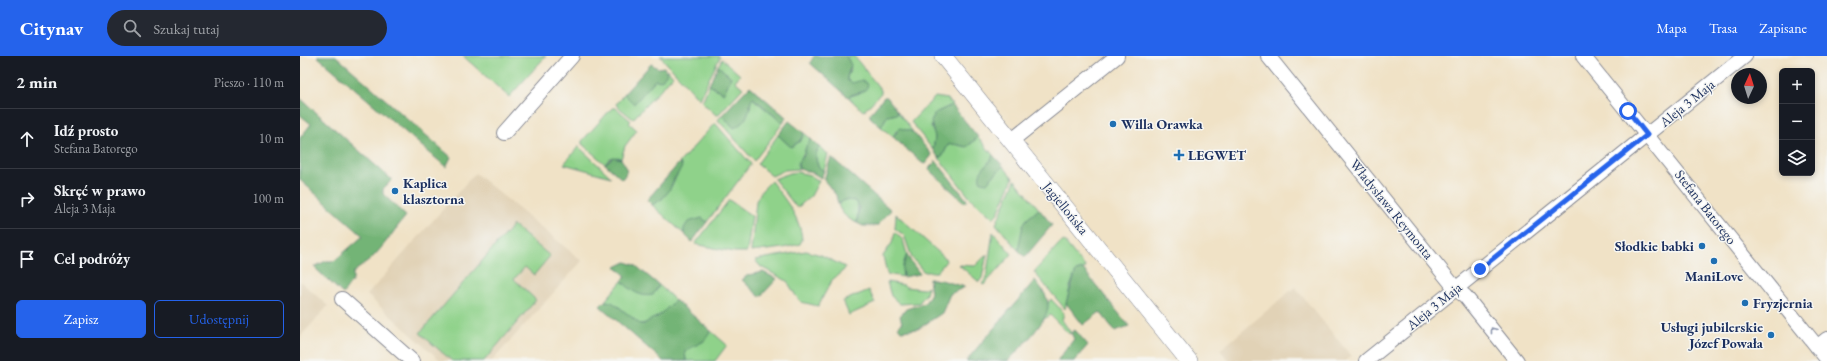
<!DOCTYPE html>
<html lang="pl">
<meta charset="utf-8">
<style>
body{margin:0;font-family:"EB Garamond",serif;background:#242831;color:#f1f3f6}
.controls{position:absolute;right:12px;top:12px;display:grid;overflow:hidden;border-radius:6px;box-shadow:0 2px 6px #0003}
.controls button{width:36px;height:36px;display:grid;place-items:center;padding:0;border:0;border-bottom:1px solid #363941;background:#171b24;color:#f1f3f6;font:20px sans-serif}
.compass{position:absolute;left:1431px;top:12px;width:36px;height:36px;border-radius:50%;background:#171b24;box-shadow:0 2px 6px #0003;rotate:4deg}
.stop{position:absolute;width:12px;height:12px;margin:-9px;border:3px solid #2563eb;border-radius:50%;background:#fff}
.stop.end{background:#2563eb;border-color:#fff;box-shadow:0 1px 4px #0008}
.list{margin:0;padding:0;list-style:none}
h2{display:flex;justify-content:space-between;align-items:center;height:52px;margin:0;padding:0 16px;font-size:17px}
h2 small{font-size:13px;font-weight:400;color:#9ea1a6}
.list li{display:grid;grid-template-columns:26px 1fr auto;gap:12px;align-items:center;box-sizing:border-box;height:60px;padding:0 16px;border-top:1px solid #363941}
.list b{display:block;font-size:15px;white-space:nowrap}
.list p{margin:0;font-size:13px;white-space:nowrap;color:#9ea1a6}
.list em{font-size:13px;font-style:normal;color:#9ea1a6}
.actions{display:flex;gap:8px;padding:12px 16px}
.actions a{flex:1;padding:9px 0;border:1px solid #2563eb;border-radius:6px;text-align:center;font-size:14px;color:#2563eb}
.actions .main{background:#2563eb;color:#fff}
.icon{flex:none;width:22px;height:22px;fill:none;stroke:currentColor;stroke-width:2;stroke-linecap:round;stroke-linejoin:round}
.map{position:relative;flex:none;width:1527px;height:305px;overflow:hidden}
header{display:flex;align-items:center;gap:24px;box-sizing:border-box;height:56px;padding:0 20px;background:#2563eb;color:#fff}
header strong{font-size:19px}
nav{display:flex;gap:22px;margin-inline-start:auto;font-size:14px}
.search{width:280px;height:36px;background:#242831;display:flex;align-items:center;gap:10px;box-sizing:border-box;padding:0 14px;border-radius:22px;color:#9ea1a6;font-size:15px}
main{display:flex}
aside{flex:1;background:#171b24}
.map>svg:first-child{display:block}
</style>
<header>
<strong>Citynav</strong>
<div class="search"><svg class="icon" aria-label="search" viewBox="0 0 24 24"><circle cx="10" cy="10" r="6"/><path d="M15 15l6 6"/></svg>Szukaj tutaj</div>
<nav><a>Mapa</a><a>Trasa</a><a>Zapisane</a></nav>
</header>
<main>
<aside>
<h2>2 min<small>Pieszo · 110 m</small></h2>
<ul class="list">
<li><svg class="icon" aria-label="ahead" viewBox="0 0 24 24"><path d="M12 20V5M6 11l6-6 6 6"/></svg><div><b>Idź prosto</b><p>Stefana Batorego</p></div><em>10 m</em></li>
<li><svg class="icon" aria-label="right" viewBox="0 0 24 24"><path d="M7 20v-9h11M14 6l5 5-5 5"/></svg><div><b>Skręć w prawo</b><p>Aleja 3 Maja</p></div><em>100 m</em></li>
<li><svg class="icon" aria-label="arrive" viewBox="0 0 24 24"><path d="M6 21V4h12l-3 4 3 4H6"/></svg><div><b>Cel podróży</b></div></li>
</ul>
<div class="actions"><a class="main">Zapisz</a><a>Udostępnij</a></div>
</aside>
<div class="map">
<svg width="1527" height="305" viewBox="0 0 1527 305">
<rect width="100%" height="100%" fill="#f6f6f2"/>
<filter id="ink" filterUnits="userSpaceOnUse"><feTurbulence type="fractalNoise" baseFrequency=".025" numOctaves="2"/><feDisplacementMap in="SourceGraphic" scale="8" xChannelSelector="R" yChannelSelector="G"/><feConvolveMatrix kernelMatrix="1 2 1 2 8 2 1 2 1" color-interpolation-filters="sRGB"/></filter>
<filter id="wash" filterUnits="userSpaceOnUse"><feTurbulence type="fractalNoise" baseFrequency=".012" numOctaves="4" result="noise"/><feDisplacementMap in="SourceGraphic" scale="16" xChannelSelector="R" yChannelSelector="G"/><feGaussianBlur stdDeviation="0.9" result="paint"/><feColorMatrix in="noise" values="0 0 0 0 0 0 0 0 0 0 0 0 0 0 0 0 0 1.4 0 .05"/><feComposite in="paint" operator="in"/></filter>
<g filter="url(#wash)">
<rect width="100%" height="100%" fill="#f0e2c6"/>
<!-- built -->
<path fill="#e1d2b6" d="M 175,117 L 282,205 L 192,305 L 141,305 L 67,239 Z
M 0,225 L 28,250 L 0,281 Z
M 995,231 L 1051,300 L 1045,305 L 929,305 L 920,294 Z"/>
<!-- green -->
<path fill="#8fd28a" stroke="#558074" d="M 163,0 L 246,0 L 209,41 Z
M 360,0 L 418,0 L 420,1 L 399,43 Z
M 546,0 L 554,0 L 581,34 L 581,37 L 565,54 L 563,55 L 548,41 L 560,37 L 552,27 L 547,24 L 547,21 L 551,13 L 549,5 Z
M 422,3 L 440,19 L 435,25 L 443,32 L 417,60 L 402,46 L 409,29 L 424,37 L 431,21 L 418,10 Z
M 367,13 L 373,20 L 333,63 L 317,50 L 316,48 L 324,38 L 334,47 L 355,24 L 367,17 Z
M 635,41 L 648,43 L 652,49 L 635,57 L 631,71 L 635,81 L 633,94 L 611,66 Z
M 452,42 L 483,67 L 454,105 L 418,64 L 422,59 L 434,71 L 450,52 L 451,44 Z
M 312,52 L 316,52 L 331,65 L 329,67 L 337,74 L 325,90 L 321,103 L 318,101 L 310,102 L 305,108 L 282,88 L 282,85 Z
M 598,56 L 613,76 L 596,75 L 593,81 L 581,71 L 587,60 L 597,58 Z
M 415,67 L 451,108 L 407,166 L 402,162 L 384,174 L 384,178 L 352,149 L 362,143 L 371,131 L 382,109 L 379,107 Z
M 504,77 L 511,83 C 505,92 503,100 497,109 L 499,113 L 485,114 L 472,120 L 457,108 L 478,79 L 491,91 C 497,88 503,84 504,77 Z
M 678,81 L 693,99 L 691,106 L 683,113 L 690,123 L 703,110 L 713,122 L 698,157 L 693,162 L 670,142 L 639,102 L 643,99 L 648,89 C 664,85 662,99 678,81 Z
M 278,91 L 279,91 L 311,121 L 264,108 Z
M 519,91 L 528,98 L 524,115 C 515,111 514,98 519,91 Z
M 497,116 L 510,119 L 519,125 L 511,140 L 497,152 L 474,123 L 489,117 Z
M 715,124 L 739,153 L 726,164 L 724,169 L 718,194 L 696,168 Z
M 471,125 C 484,142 501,162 502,184 L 500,188 L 483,192 L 451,196 L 456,145 L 462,134 Z
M 429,144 L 452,160 L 447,196 L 434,196 L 395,188 Z
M 545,144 L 554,144 L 558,147 L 557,167 C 548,163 541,158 538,148 Z
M 596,158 L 645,202 L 646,205 L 637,216 L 624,216 L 612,202 L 604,179 L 595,173 Z
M 213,169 L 250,200 L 234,219 L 225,211 L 214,223 L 236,244 L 184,305 L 152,305 L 120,277 Z
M 595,176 L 603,184 L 607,198 C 604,205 601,213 603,221 L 587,218 L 583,200 L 592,187 Z
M 693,176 L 712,198 L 684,229 L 682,228 L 686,223 Z
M 764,185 L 786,212 L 776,215 L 770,231 L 765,253 L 734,216 L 759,188 Z
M 506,195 L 521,199 L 545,211 L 544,214 L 532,224 L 518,250 L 501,246 L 496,240 L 487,225 L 461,211 L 455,204 Z
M 687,198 L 682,222 L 679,226 L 659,209 L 675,210 Z
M 322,225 L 328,231 L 356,235 L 359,229 L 375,244 C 367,253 352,268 339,268 C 327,261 320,247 305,245 Z
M 587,226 L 604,229 L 606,231 L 623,233 L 628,230 L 626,238 L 619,247 L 600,248 L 591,240 Z
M 569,234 L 575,247 L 549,259 L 543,245 Z
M 751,243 L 764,257 L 762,264 L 771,277 L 769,278 L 750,259 L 743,264 L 748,247 Z
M 411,275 L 427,289 L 415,305 L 386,305 L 385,295 L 404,285 Z"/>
<!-- forest -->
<path fill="#73b476" stroke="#47726a" d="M 17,0 L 36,0 L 151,101 L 146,111 Z
M 514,0 L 546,0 L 551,9 L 547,21 L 547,24 L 552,27 L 562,24 L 568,28 C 566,39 556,35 548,41 L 510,7 Z
M 351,8 L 358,12 L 364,11 L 367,17 L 361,25 L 355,24 L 334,48 L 324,38 Z
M 418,10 L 431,21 L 424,37 L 409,29 Z
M 450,30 L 486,61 L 483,67 L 453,42 L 451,44 C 449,57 447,66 434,72 L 422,59 Z
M 584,41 L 587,41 L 598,56 L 597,58 L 587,60 L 581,71 L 570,61 L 570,58 Z
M 0,42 L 92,124 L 83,133 L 83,138 L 106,160 C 95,173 85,189 72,202 C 66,208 59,211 53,217 L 53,224 L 43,238 L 14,211 L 26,205 L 34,205 L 63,180 L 0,124 L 0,82 L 11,68 L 0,59 Z
M 652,49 L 678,81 L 667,91 L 653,88 L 648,89 L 643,99 L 639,102 L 633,94 L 635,81 L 631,66 L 635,57 Z
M 489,65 L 504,77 L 500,85 L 491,91 L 478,79 Z
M 600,72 L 613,76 L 632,99 L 625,108 L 622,107 L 593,81 Z
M 511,83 L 519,91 C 514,98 515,111 524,115 L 521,122 L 513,117 L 499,113 L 498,106 L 504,99 L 506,90 Z
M 693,99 L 703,110 L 687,127 L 681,126 C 675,115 690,109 693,99 Z
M 313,101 L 321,103 C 327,111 329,115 322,123 L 305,108 Z
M 531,101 L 591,154 L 577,170 L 563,170 L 557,167 L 559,151 L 556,145 L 545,144 L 538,148 L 536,139 L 524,124 Z
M 636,105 L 667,144 L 665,147 L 629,114 L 630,111 Z
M 379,107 L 382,109 L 381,113 L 374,123 L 369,135 L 362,143 L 352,149 L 347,144 Z
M 739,153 L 752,169 L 725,201 L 718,194 L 723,169 L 726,164 Z
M 402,162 L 407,166 L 392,186 L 384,178 L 384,172 L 388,166 Z
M 607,198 L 611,206 L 620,218 L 603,221 L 602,213 Z
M 326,206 L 335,209 L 359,229 L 353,239 C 340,242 330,234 322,225 L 326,220 L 316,211 Z
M 783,213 L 829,270 L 815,275 L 800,256 L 783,269 L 766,247 L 776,215 Z
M 463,216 L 477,223 L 460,241 L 442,224 L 448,219 Z
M 629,223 L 641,224 L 665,231 L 650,238 L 642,257 L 618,273 L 601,275 L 598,271 L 602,267 L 600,260 L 606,253 L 625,247 L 631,237 Z
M 735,224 C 740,231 747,238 748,248 C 750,264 719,293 708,305 L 666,305 Z
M 375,244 L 411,275 L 404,285 L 385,295 L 386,305 L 363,305 L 300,250 L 305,245 L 312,246 L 319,251 L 340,268 L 344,268 L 350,264 L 359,260 Z
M 775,274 L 788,289 L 774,305 L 757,305 L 774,283 L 771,277 Z"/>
</g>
<g filter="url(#ink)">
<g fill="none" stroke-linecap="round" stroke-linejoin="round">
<defs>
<path id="minor" d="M 968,0 L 1156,233 L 1165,240 L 1217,305
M 1283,0 L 1527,303
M 204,77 L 272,0
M 711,85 L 817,0
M 42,243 L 112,305
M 1517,291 L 1527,283
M 1066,305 L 1445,0"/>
<path id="tertiary" d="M 643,0 L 889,305"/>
</defs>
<!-- minor casing -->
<use href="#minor" stroke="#868892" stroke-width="16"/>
<!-- tertiary casing -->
<use href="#tertiary" stroke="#868892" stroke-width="18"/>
<!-- minor -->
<use href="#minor" stroke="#fff" stroke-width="14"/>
<!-- tertiary -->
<use href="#tertiary" stroke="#fff" stroke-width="17"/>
</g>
<!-- one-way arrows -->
<defs><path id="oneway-chevron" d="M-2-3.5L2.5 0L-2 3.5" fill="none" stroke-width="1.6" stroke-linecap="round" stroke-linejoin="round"/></defs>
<use stroke="#8d97ae" href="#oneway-chevron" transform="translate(1193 274) rotate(-128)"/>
</g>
<g fill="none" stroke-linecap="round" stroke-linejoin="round" filter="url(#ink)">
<!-- route -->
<path stroke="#2563eb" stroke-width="5" d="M 1180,213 L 1347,79 L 1328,55"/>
</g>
<!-- markers -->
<g fill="#1f6fb2" stroke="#f6f6f2" stroke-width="1.5">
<circle cx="813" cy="68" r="4"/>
<path d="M877 93h4v4h4v4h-4v4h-4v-4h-4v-4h4z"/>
<circle cx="95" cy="135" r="4"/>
<circle cx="1402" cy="190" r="4"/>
<circle cx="1414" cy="205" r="4"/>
<circle cx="1445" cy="247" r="4"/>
<circle cx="1471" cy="279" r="4"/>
</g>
<g text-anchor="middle" stroke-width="3" stroke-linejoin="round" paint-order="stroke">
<!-- street labels -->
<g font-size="14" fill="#1b2f5e" stroke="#f6f6f2">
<text transform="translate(1387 47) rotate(-39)" y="5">Aleja 3 Maja</text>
<text transform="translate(1406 151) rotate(52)" y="5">Stefana Batorego</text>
<text transform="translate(766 152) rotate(51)" y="5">Jagiellońska</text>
<text transform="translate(1092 153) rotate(51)" y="5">Władysława Reymonta</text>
<text transform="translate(1134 250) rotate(-39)" y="5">Aleja 3 Maja</text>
</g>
<!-- poi labels -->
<g font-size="14" font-weight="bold" fill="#1b2f5e" stroke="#f6f6f2" text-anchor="start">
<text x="821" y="73">Willa Orawka</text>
<text x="888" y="104">LEGWET</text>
<text x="103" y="132">Kaplica<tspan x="103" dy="16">klasztorna</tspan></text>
<text x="1394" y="195" text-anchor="end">Słodkie babki</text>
<text x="1414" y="225" text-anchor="middle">ManiLove</text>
<text x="1453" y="252">Fryzjernia</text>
<text x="1463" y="276" text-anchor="end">Usługi jubilerskie<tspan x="1463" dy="16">Józef Powała</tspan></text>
</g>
</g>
</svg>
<div class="controls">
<button>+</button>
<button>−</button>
<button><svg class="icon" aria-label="layers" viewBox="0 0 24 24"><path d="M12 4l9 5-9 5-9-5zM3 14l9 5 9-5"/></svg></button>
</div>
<svg class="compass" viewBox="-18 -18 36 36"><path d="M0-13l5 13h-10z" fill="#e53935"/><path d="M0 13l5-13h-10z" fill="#9ea1a6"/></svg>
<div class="stop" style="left:1328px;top:55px"></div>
<div class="stop end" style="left:1180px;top:213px"></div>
</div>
</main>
